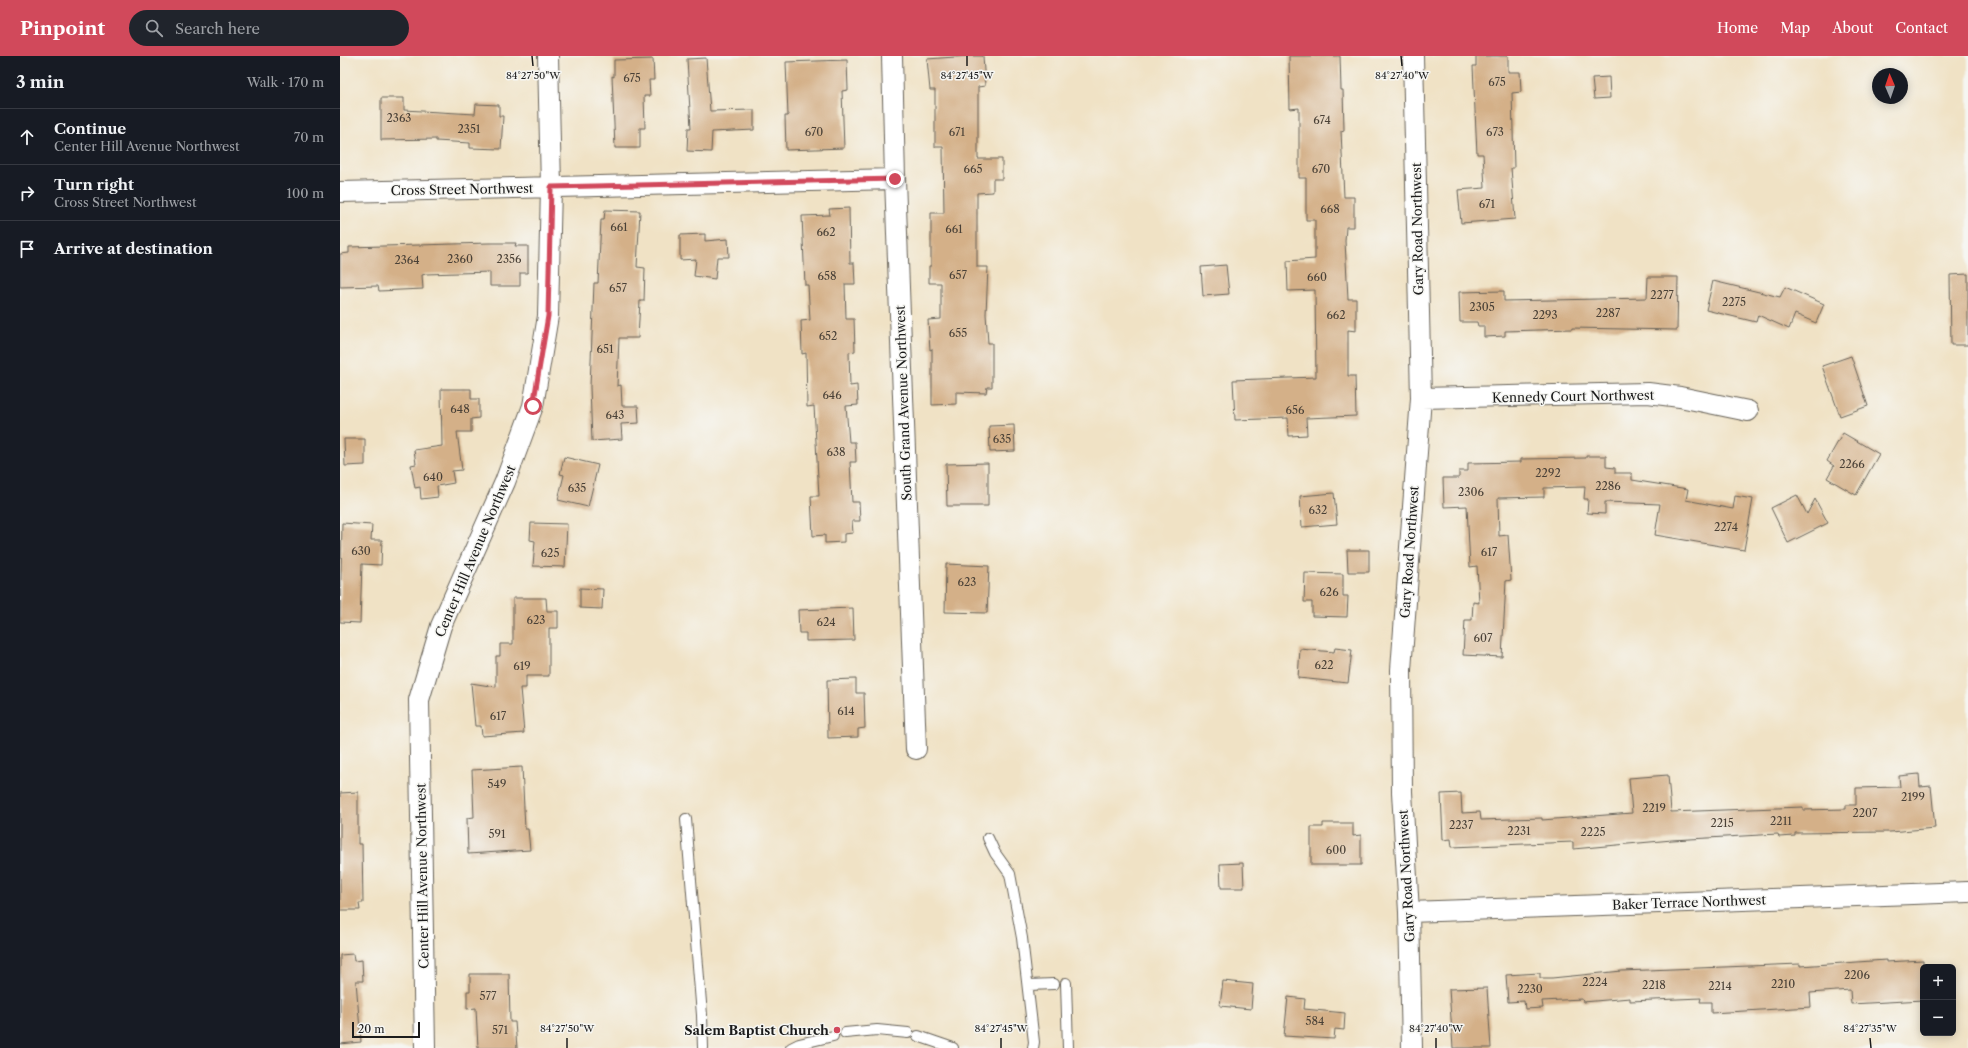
<!DOCTYPE html>
<meta charset="utf-8">
<style>
body{margin:0;font-family:"Libre Caslon Text",serif;background:#20242c;color:#f1f3f6}
.controls{position:absolute;right:12px;bottom:12px;display:grid;overflow:hidden;border-radius:6px;box-shadow:0 2px 10px #0003}
.controls button{width:36px;height:36px;display:grid;place-items:center;padding:0;border:0;border-bottom:1px solid #363941;background:#171b24;color:#f1f3f6;font:20px sans-serif}
.compass{position:absolute;left:1532px;top:12px;width:36px;height:36px;border-radius:50%;background:#171b24;box-shadow:0 2px 10px #0003;rotate:358deg}
.scale{position:absolute;left:12px;bottom:10px;width:68px;box-sizing:border-box;padding-left:4px;border:2px solid #1c1c1c;border-top:0;font-size:11px;line-height:14px;white-space:nowrap;color:#1c1c1c;-webkit-text-stroke:3px #f6f6f2;paint-order:stroke}
.stop{position:absolute;width:12px;height:12px;margin:-9px;border:3px solid #d1495b;border-radius:50%;background:#fff}
.stop.end{background:#d1495b;border-color:#fff;box-shadow:0 1px 4px #0008}
.list{margin:0;padding:0;list-style:none}
h2{display:flex;justify-content:space-between;align-items:center;height:52px;margin:0;padding:0 16px;font-size:17px}
h2 small{font-size:13px;font-weight:400;color:#9ea1a6}
.list li{display:grid;grid-template-columns:26px 1fr auto;gap:12px;align-items:center;box-sizing:border-box;height:56px;padding:0 16px;border-top:1px solid #363941}
.list b{display:block;font-size:15px;white-space:nowrap}
.list p{margin:0;font-size:13px;white-space:nowrap;color:#9ea1a6}
.list em{font-size:13px;font-style:normal;color:#9ea1a6}
.icon{flex:none;width:22px;height:22px;fill:none;stroke:currentColor;stroke-width:2;stroke-linecap:round;stroke-linejoin:round}
.map{position:relative;flex:none;width:1628px;height:992px;overflow:hidden}
header{display:flex;align-items:center;gap:24px;box-sizing:border-box;height:56px;padding:0 20px;background:#d1495b;color:#fff}
header strong{font-size:19px}
nav{display:flex;gap:22px;margin-inline-start:auto;font-size:14px}
.search{width:280px;height:36px;background:#20242c;display:flex;align-items:center;gap:10px;box-sizing:border-box;padding:0 14px;border-radius:22px;color:#9ea1a6;font-size:15px}
main{display:flex}
aside{flex:1;background:#171b24}
.map>svg:first-child{display:block}
</style>
<header>
<strong>Pinpoint</strong>
<div class="search"><svg class="icon" aria-label="search" viewBox="0 0 24 24"><circle cx="10" cy="10" r="6"/><path d="M15 15l6 6"/></svg>Search here</div>
<nav><a>Home</a><a>Map</a><a>About</a><a>Contact</a></nav>
</header>
<main>
<aside>
<h2>3 min<small>Walk · 170 m</small></h2>
<ul class="list">
<li><svg class="icon" aria-label="ahead" viewBox="0 0 24 24"><path d="M12 20V5M6 11l6-6 6 6"/></svg><div><b>Continue</b><p>Center Hill Avenue Northwest</p></div><em>70 m</em></li>
<li><svg class="icon" aria-label="right" viewBox="0 0 24 24"><path d="M7 20v-9h11M14 6l5 5-5 5"/></svg><div><b>Turn right</b><p>Cross Street Northwest</p></div><em>100 m</em></li>
<li><svg class="icon" aria-label="arrive" viewBox="0 0 24 24"><path d="M6 21V4h12l-3 4 3 4H6"/></svg><div><b>Arrive at destination</b></div></li>
</ul>
</aside>
<div class="map">
<svg width="1628" height="992" viewBox="0 0 1628 992">
<rect width="100%" height="100%" fill="#f6f6f2"/>
<filter id="ink" filterUnits="userSpaceOnUse"><feTurbulence type="fractalNoise" baseFrequency=".025" numOctaves="2"/><feDisplacementMap in="SourceGraphic" scale="8" xChannelSelector="R" yChannelSelector="G"/><feConvolveMatrix kernelMatrix="1 2 1 2 8 2 1 2 1" color-interpolation-filters="sRGB"/></filter>
<filter id="wash" filterUnits="userSpaceOnUse"><feTurbulence type="fractalNoise" baseFrequency=".012" numOctaves="4" result="noise"/><feDisplacementMap in="SourceGraphic" scale="16" xChannelSelector="R" yChannelSelector="G"/><feGaussianBlur stdDeviation="0.9" result="paint"/><feColorMatrix in="noise" values="0 0 0 0 0 0 0 0 0 0 0 0 0 0 0 0 0 1.4 0 .05"/><feComposite in="paint" operator="in"/></filter>
<g filter="url(#wash)">
<rect width="100%" height="100%" fill="#f0e2c5"/>
<g id="blocks">
<!-- building -->
<path fill="#d4b088" d="M 629,0 L 643,0 L 645,30 L 638,31 L 638,103 L 662,103 L 662,123 L 653,123 L 653,136 L 637,137 L 637,211 L 648,211 L 646,258 L 648,287 L 652,287 L 652,331 L 647,331 L 646,337 L 616,336 L 616,348 L 592,349 L 592,293 L 590,294 L 588,264 L 601,263 L 601,227 L 589,227 L 589,210 L 591,210 L 591,157 L 604,157 L 603,91 L 595,91 L 595,34 L 590,34 L 587,3 Z
M 949,0 L 1000,0 L 1001,34 L 1003,34 L 1004,74 L 1001,75 L 1004,141 L 1014,141 L 1014,171 L 1006,171 L 1005,185 L 1008,243 L 1016,243 L 1016,275 L 1008,274 L 1008,320 L 1015,320 L 1016,360 L 966,362 L 967,379 L 949,380 L 948,362 L 895,364 L 893,324 L 976,321 L 975,234 L 948,235 L 947,205 L 975,203 L 975,164 L 966,164 L 966,122 L 959,122 L 959,52 L 950,53 Z
M 1136,0 L 1168,0 L 1168,16 L 1180,16 L 1181,36 L 1172,37 L 1174,112 L 1171,112 L 1175,163 L 1121,167 L 1118,134 L 1145,132 L 1143,98 L 1137,98 L 1133,10 L 1136,10 Z
M 366,2 L 370,55 L 414,54 L 414,74 L 372,76 L 371,96 L 347,95 L 348,72 L 351,72 L 347,3 Z
M 313,3 L 314,24 L 309,24 L 310,40 L 304,40 L 305,72 L 300,72 L 300,92 L 275,92 L 272,20 L 274,21 L 274,4 Z
M 507,4 L 508,34 L 502,35 L 504,92 L 446,94 L 445,60 L 448,60 L 446,6 Z
M 1269,21 L 1270,42 L 1254,43 L 1252,22 Z
M 41,42 L 64,42 L 64,54 L 135,58 L 136,48 L 159,49 L 159,60 L 163,60 L 161,93 L 130,92 L 130,87 L 96,85 L 96,83 L 41,84 Z
M 509,152 L 510,207 L 514,207 L 515,228 L 505,228 L 506,263 L 514,263 L 515,295 L 509,296 L 510,330 L 517,329 L 518,349 L 506,350 L 509,386 L 515,386 L 516,406 L 510,406 L 512,446 L 519,446 L 520,465 L 512,465 L 513,477 L 504,478 L 504,486 L 485,487 L 485,479 L 473,480 L 471,440 L 479,440 L 474,350 L 467,351 L 466,297 L 462,298 L 461,265 L 470,264 L 468,229 L 465,229 L 462,160 L 490,159 L 489,153 Z
M 265,154 L 300,155 L 297,211 L 305,212 L 304,245 L 300,245 L 298,282 L 279,282 L 277,330 L 281,329 L 282,350 L 298,350 L 299,367 L 281,368 L 282,383 L 252,385 L 250,331 L 254,227 L 258,227 L 261,164 L 264,164 Z
M 365,178 L 365,185 L 388,183 L 389,201 L 377,201 L 375,223 L 354,220 L 356,203 L 340,204 L 340,179 Z
M 149,187 L 176,187 L 175,190 L 188,190 L 188,217 L 180,217 L 180,230 L 150,230 L 150,216 L 86,218 L 82,219 L 83,233 L 39,235 L 38,230 L 0,231 L 0,198 L 9,197 L 9,191 Z
M 886,209 L 889,238 L 863,240 L 861,211 Z
M 1628,218 L 1628,289 L 1611,289 L 1610,219 Z
M 1308,221 L 1338,221 L 1337,274 L 1232,272 L 1232,273 L 1165,275 L 1165,280 L 1144,281 L 1144,270 L 1138,270 L 1137,266 L 1120,266 L 1119,236 L 1164,235 L 1164,245 L 1307,242 Z
M 1373,225 L 1440,241 L 1445,231 L 1484,248 L 1476,267 L 1455,258 L 1449,273 L 1418,259 L 1416,266 L 1366,254 Z
M 1511,300 L 1528,350 L 1500,360 L 1482,310 Z
M 101,333 L 131,333 L 131,343 L 139,343 L 139,362 L 131,363 L 131,376 L 117,376 L 122,414 L 112,415 L 114,427 L 97,430 L 98,441 L 81,443 L 80,431 L 75,432 L 71,409 L 76,408 L 74,394 L 102,390 Z
M 674,369 L 675,395 L 650,396 L 649,370 Z
M 1503,377 L 1539,398 L 1516,439 L 1487,422 L 1494,410 L 1487,405 Z
M 4,383 L 25,383 L 25,409 L 5,410 Z
M 1246,400 L 1266,400 L 1266,411 L 1275,412 L 1275,417 L 1292,417 L 1292,424 L 1348,433 L 1346,444 L 1393,453 L 1395,440 L 1413,443 L 1404,494 L 1315,479 L 1320,448 L 1265,446 L 1265,458 L 1247,457 L 1248,443 L 1244,443 L 1245,431 L 1204,432 L 1204,441 L 1158,442 L 1159,480 L 1168,479 L 1171,524 L 1166,525 L 1162,601 L 1123,599 L 1125,564 L 1132,564 L 1133,546 L 1139,547 L 1137,510 L 1130,511 L 1127,450 L 1104,451 L 1103,422 L 1119,422 L 1119,415 L 1128,415 L 1128,407 L 1181,406 L 1181,403 L 1246,402 Z
M 224,401 L 258,409 L 248,451 L 218,444 L 224,419 L 220,418 Z
M 648,407 L 648,450 L 607,450 L 606,408 Z
M 994,437 L 997,468 L 962,471 L 960,440 Z
M 1457,439 L 1467,458 L 1475,443 L 1488,467 L 1448,487 L 1431,452 Z
M 2,467 L 32,469 L 31,484 L 42,484 L 41,509 L 22,508 L 20,567 L 0,566 Z
M 191,467 L 227,468 L 225,511 L 193,510 L 195,485 L 190,484 Z
M 1007,494 L 1029,494 L 1029,516 L 1008,516 Z
M 606,508 L 649,510 L 647,557 L 605,556 Z
M 965,517 L 1003,518 L 1003,540 L 1008,540 L 1007,561 L 972,560 L 972,546 L 964,546 Z
M 240,532 L 263,533 L 262,553 L 240,552 Z
M 173,542 L 206,542 L 207,555 L 218,555 L 218,572 L 209,572 L 209,620 L 186,620 L 186,632 L 180,632 L 184,677 L 142,680 L 141,670 L 135,670 L 131,627 L 156,631 L 156,600 L 160,600 L 160,588 L 173,588 Z
M 513,552 L 514,584 L 466,585 L 466,577 L 459,577 L 458,554 Z
M 995,592 L 1012,594 L 1008,627 L 958,622 L 960,593 L 994,596 Z
M 516,623 L 516,637 L 524,637 L 525,672 L 518,673 L 518,681 L 488,682 L 487,624 Z
M 182,711 L 185,773 L 188,773 L 190,794 L 128,798 L 127,762 L 134,761 L 132,714 Z
M 1579,718 L 1580,731 L 1591,730 L 1595,772 L 1550,776 L 1455,777 L 1455,780 L 1439,781 L 1438,778 L 1332,784 L 1233,793 L 1233,786 L 1112,791 L 1111,783 L 1103,784 L 1101,738 L 1121,737 L 1122,757 L 1140,756 L 1141,764 L 1202,762 L 1202,764 L 1292,757 L 1289,722 L 1328,719 L 1331,756 L 1463,751 L 1463,754 L 1506,753 L 1506,749 L 1516,749 L 1516,732 L 1560,731 L 1559,720 Z
M 18,736 L 18,788 L 22,788 L 23,847 L 19,847 L 20,854 L 0,854 L 0,737 Z
M 983,767 L 1013,767 L 1013,780 L 1021,779 L 1021,809 L 971,809 L 971,771 L 983,771 Z
M 903,807 L 904,832 L 881,832 L 880,808 Z
M 13,898 L 14,905 L 22,904 L 23,925 L 16,925 L 21,986 L 0,988 L 0,899 Z
M 1546,904 L 1546,906 L 1583,904 L 1583,944 L 1511,948 L 1510,934 L 1470,937 L 1471,951 L 1371,957 L 1371,946 L 1360,946 L 1361,942 L 1290,945 L 1290,942 L 1243,946 L 1242,943 L 1202,945 L 1203,952 L 1185,953 L 1184,945 L 1168,946 L 1166,919 L 1200,917 L 1200,922 L 1212,922 L 1282,915 L 1460,908 L 1460,910 Z
M 130,918 L 169,918 L 170,966 L 175,966 L 177,992 L 138,992 L 136,952 L 127,953 L 127,935 L 130,935 Z
M 883,925 L 913,928 L 911,953 L 880,950 Z
M 1147,932 L 1151,992 L 1113,992 L 1109,933 Z
M 948,941 L 965,943 L 964,953 L 1005,957 L 1004,974 L 995,973 L 994,983 L 944,980 Z"/>
</g>
</g>
<g filter="url(#ink)">
<use href="#blocks" fill-opacity="0" stroke="#666157" stroke-width="1"/>
<g fill="none" stroke-linecap="round" stroke-linejoin="round">
<defs>
<path id="service" d="M 346,763 L 362,959 L 363,992
M 648,782 L 655,797 L 670,818 L 682,882 L 694,986 L 693,992
M 726,927 L 728,992
M 689,929 L 714,928
M 505,977 L 537,974 L 568,977
M 578,980 L 613,992
M 451,992 L 459,988 L 493,980"/>
<path id="minor" d="M 552,0 L 555,123 L 576,693
M 0,136 L 555,123
M 1081,342 L 1308,337 L 1340,341 L 1408,355
M 1069,856 L 1628,836
M 85,992 L 79,644 L 101,570 L 165,426 L 193,350 L 208,260 L 211,131 L 208,0
M 1072,992 L 1069,856 L 1062,736 L 1061,614 L 1081,342 L 1073,0"/>
</defs>
<!-- service casing -->
<use href="#service" stroke="#666157" stroke-width="12"/>
<!-- minor casing -->
<use href="#minor" stroke="#666157" stroke-width="22"/>
<!-- service -->
<use href="#service" stroke="#fff" stroke-width="10"/>
<!-- minor -->
<use href="#minor" stroke="#fff" stroke-width="20"/>
</g>
</g>
<g fill="none" stroke-linecap="round" stroke-linejoin="round" filter="url(#ink)">
<!-- route -->
<path stroke="#d1495b" stroke-width="5" d="M 193,350 L 208,260 L 211,131 L 555,123"/>
</g>
<!-- ticks -->
<path fill="none" stroke="#1c1c1c" stroke-width="1.5" d="M 192,0 L 193,10M 627,0 L 627,10M 1061,0 L 1062,10M 227,982 L 227,992M 661,982 L 661,992M 1096,982 L 1096,992M 1530,982 L 1531,992"/>
<!-- markers -->
<circle fill="#d1495b" stroke="#f6f6f2" stroke-width="1.5" cx="497" cy="974" r="4"/>
<g text-anchor="middle" stroke-width="3" stroke-linejoin="round" paint-order="stroke">
<!-- number labels -->
<g font-size="11" fill="#4a4137">
<text x="292" y="26">675</text>
<text x="1157" y="30">675</text>
<text x="59" y="66">2363</text>
<text x="982" y="68">674</text>
<text x="129" y="77">2351</text>
<text x="474" y="80">670</text>
<text x="617" y="80">671</text>
<text x="1155" y="80">673</text>
<text x="633" y="117">665</text>
<text x="981" y="117">670</text>
<text x="1147" y="152">671</text>
<text x="990" y="157">668</text>
<text x="279" y="175">661</text>
<text x="614" y="177">661</text>
<text x="486" y="180">662</text>
<text x="120" y="207">2360</text>
<text x="169" y="207">2356</text>
<text x="67" y="208">2364</text>
<text x="618" y="223">657</text>
<text x="487" y="224">658</text>
<text x="977" y="225">660</text>
<text x="278" y="236">657</text>
<text x="1322" y="243">2277</text>
<text x="1394" y="250">2275</text>
<text x="1142" y="255">2305</text>
<text x="1268" y="261">2287</text>
<text x="996" y="263">662</text>
<text x="1205" y="263">2293</text>
<text x="618" y="281">655</text>
<text x="488" y="284">652</text>
<text x="265" y="297">651</text>
<text x="492" y="343">646</text>
<text x="120" y="357">648</text>
<text x="955" y="358">656</text>
<text x="275" y="363">643</text>
<text x="662" y="387">635</text>
<text x="496" y="400">638</text>
<text x="1512" y="412">2266</text>
<text x="1208" y="421">2292</text>
<text x="93" y="425">640</text>
<text x="1268" y="434">2286</text>
<text x="237" y="436">635</text>
<text x="1131" y="440">2306</text>
<text x="978" y="458">632</text>
<text x="1386" y="475">2274</text>
<text x="21" y="499">630</text>
<text x="1149" y="500">617</text>
<text x="210" y="501">625</text>
<text x="627" y="530">623</text>
<text x="989" y="540">626</text>
<text x="196" y="568">623</text>
<text x="486" y="570">624</text>
<text x="1143" y="586">607</text>
<text x="984" y="613">622</text>
<text x="182" y="614">619</text>
<text x="506" y="659">614</text>
<text x="158" y="664">617</text>
<text x="157" y="732">549</text>
<text x="1573" y="745">2199</text>
<text x="1314" y="756">2219</text>
<text x="1525" y="761">2207</text>
<text x="1441" y="769">2211</text>
<text x="1382" y="771">2215</text>
<text x="1121" y="773">2237</text>
<text x="1179" y="779">2231</text>
<text x="1253" y="780">2225</text>
<text x="157" y="782">591</text>
<text x="996" y="798">600</text>
<text x="1517" y="923">2206</text>
<text x="1255" y="930">2224</text>
<text x="1443" y="932">2210</text>
<text x="1314" y="933">2218</text>
<text x="1380" y="934">2214</text>
<text x="1190" y="937">2230</text>
<text x="148" y="944">577</text>
<text x="975" y="969">584</text>
<text x="160" y="978">571</text>
</g>
<!-- street labels -->
<g font-size="13" fill="#1c1c1c" stroke="#f6f6f2">
<text transform="translate(122 133) rotate(-1)" y="5">Cross Street Northwest</text>
<text transform="translate(1077 173) rotate(-91)" y="5">Gary Road Northwest</text>
<text transform="translate(1233 340) rotate(-1)" y="5">Kennedy Court Northwest</text>
<text transform="translate(563 347) rotate(-92)" y="5">South Grand Avenue Northwest</text>
<text transform="translate(135 495) rotate(-67)" y="5">Center Hill Avenue Northwest</text>
<text transform="translate(1069 496) rotate(-86)" y="5">Gary Road Northwest</text>
<text transform="translate(82 820) rotate(-91)" y="5">Center Hill Avenue Northwest</text>
<text transform="translate(1066 820) rotate(-93)" y="5">Gary Road Northwest</text>
<text transform="translate(1349 846) rotate(-2)" y="5">Baker Terrace Northwest</text>
</g>
<!-- poi labels -->
<g font-size="13" font-weight="bold" fill="#1c1c1c" stroke="#f6f6f2" text-anchor="end">
<text x="489" y="979">Salem Baptist Church</text>
</g>
</g>
<g font-size="10" text-anchor="middle" fill="#1c1c1c" stroke="#f6f6f2" stroke-width="3" stroke-linejoin="round" paint-order="stroke">
<text x="193" y="23">84°27'50"W</text>
<text x="627" y="23">84°27'45"W</text>
<text x="1062" y="23">84°27'40"W</text>
<text x="227" y="976">84°27'50"W</text>
<text x="661" y="976">84°27'45"W</text>
<text x="1096" y="976">84°27'40"W</text>
<text x="1530" y="976">84°27'35"W</text>
</g>
</svg>
<div class="controls">
<button>+</button>
<button>−</button>
</div>
<svg class="compass" viewBox="-18 -18 36 36"><path d="M0-13l5 13h-10z" fill="#e53935"/><path d="M0 13l5-13h-10z" fill="#9ea1a6"/></svg>
<div class="scale">20 m</div>
<div class="stop" style="left:193px;top:350px"></div>
<div class="stop end" style="left:555px;top:123px"></div>
</div>
</main>
